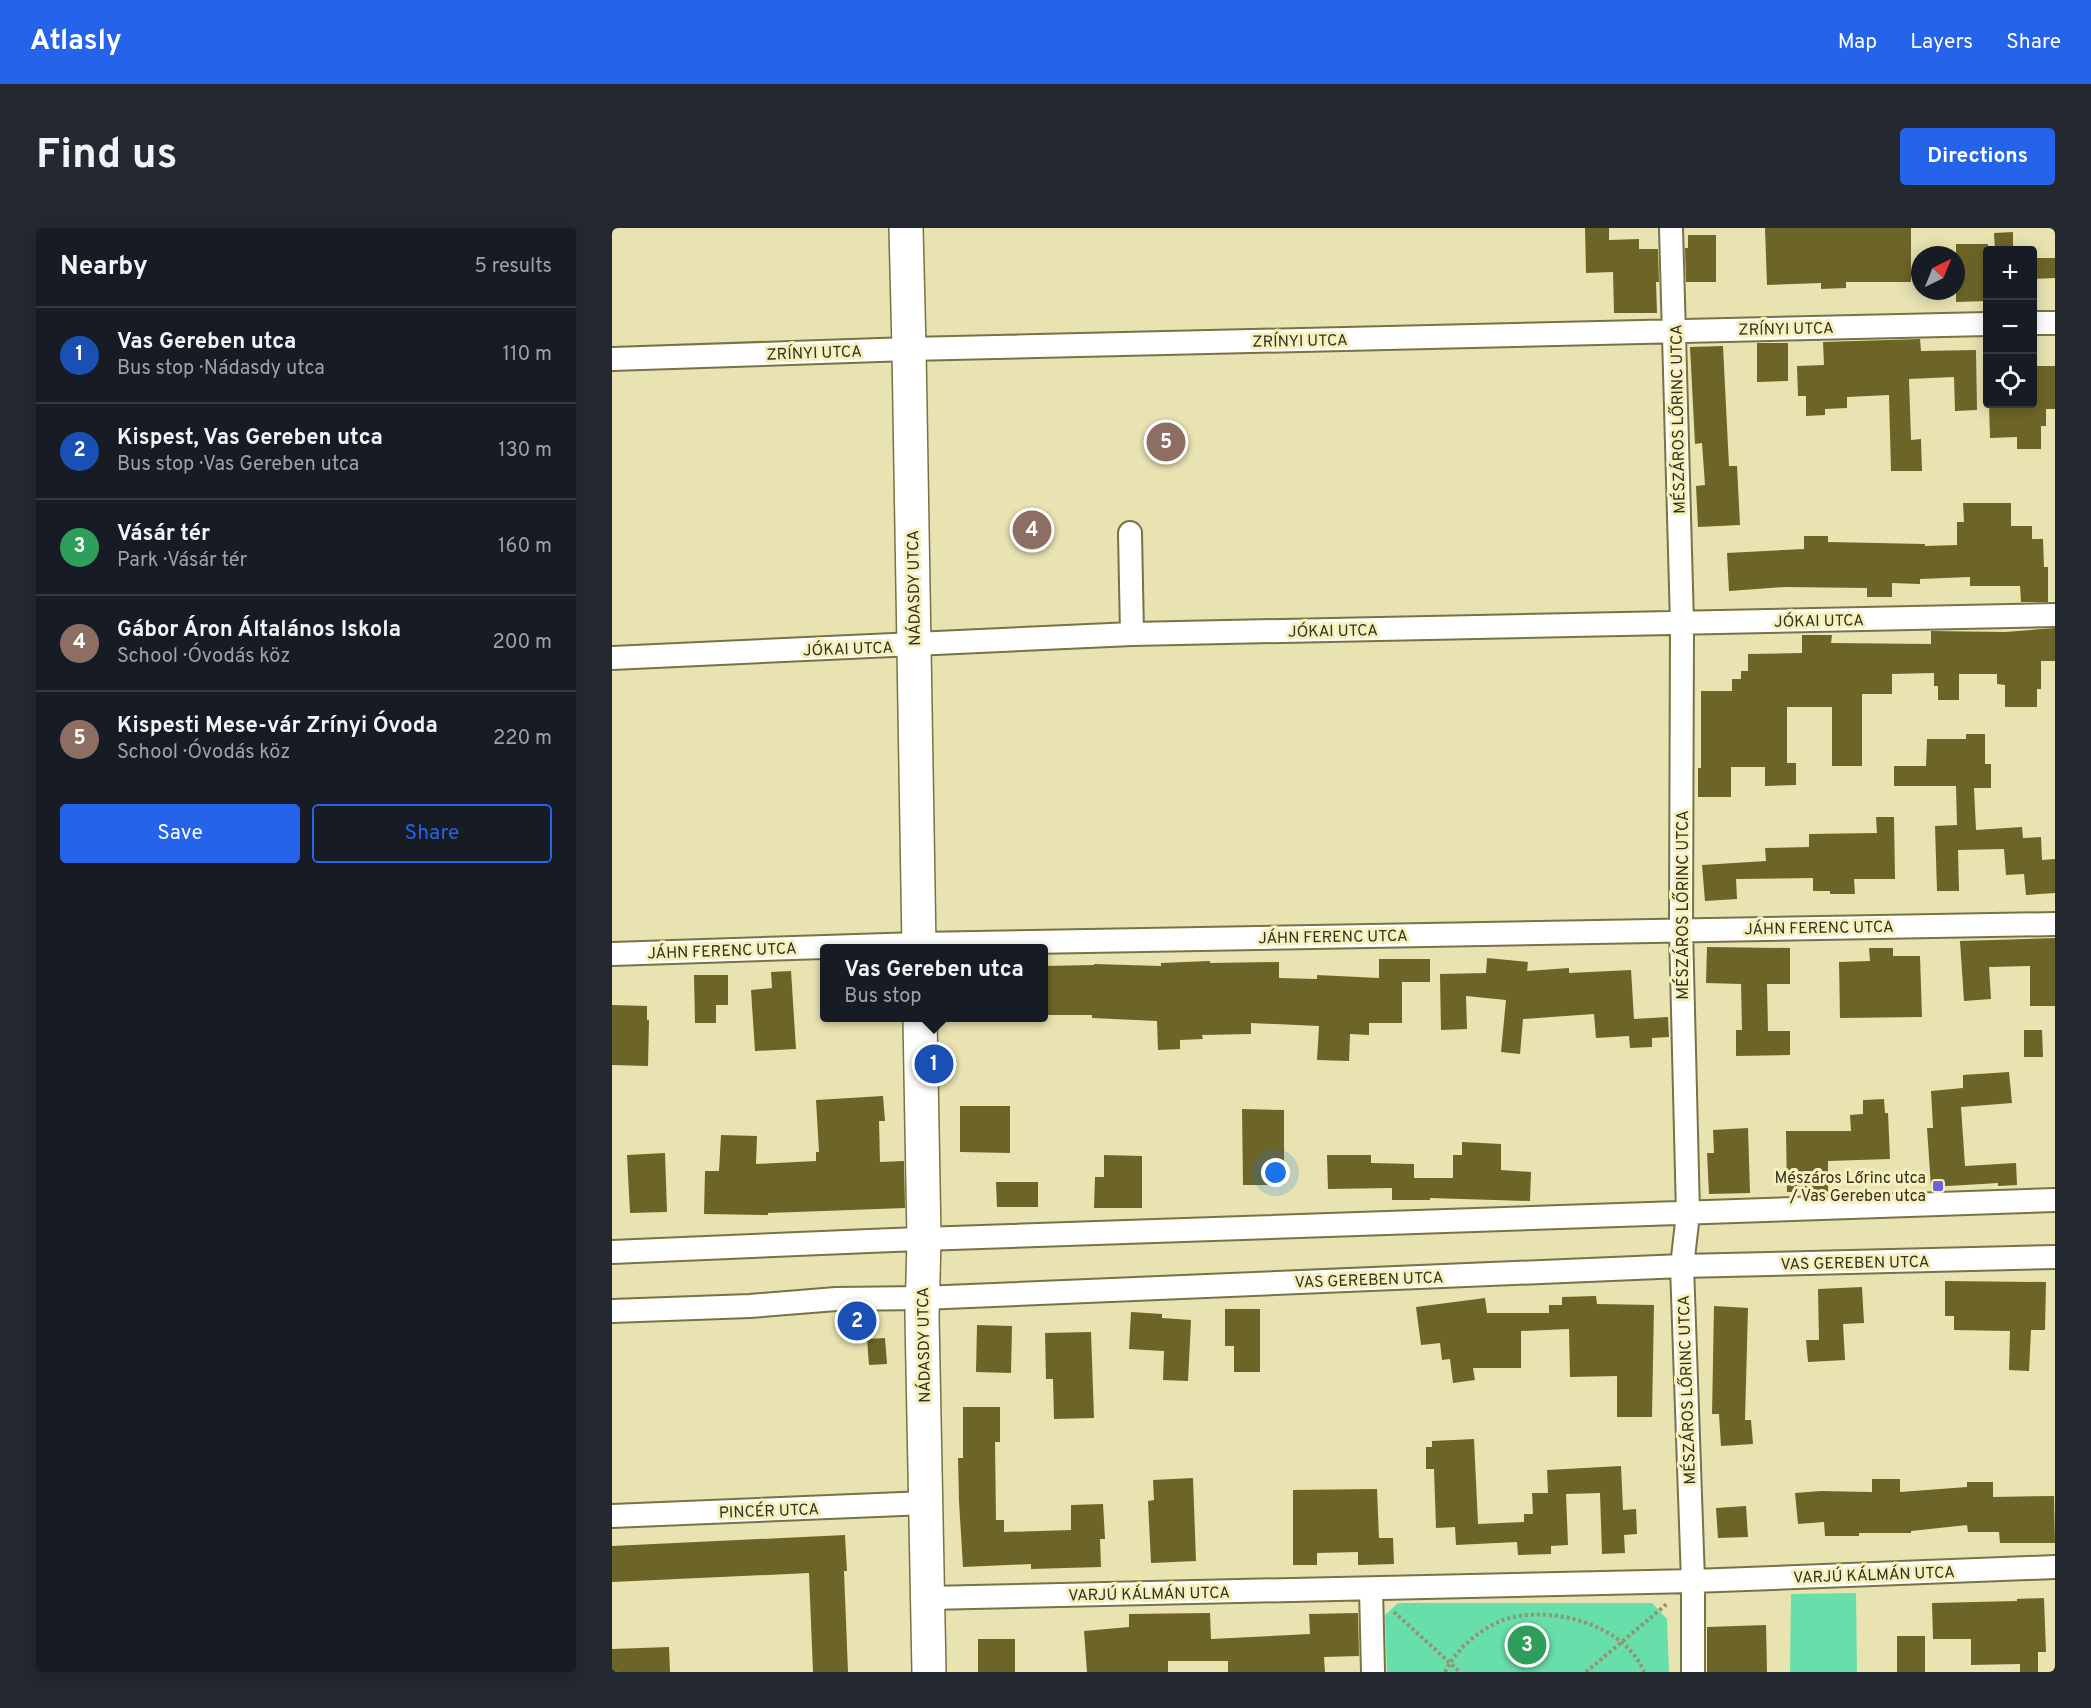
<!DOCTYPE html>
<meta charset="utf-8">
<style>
body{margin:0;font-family:Overpass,sans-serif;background:#242831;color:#f1f3f6}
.controls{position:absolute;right:18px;top:18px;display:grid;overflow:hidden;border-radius:6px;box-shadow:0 3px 15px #0003}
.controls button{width:54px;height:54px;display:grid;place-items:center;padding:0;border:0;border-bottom:2px solid #363941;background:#171b24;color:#f1f3f6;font:30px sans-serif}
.compass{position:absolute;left:1299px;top:18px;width:54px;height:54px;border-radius:50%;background:#171b24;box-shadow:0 3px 15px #0003;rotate:43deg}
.you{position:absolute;left:664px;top:945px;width:21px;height:21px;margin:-15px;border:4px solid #fff;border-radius:50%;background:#1a73e8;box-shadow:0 0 0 9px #1a73e833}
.badge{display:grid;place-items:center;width:39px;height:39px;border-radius:50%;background:#2563eb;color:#fff;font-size:20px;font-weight:700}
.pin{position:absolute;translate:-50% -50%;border:3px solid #fff;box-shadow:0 2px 6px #0006}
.popup{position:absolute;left:208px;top:716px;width:228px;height:78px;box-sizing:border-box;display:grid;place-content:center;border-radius:6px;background:#171b24;filter:drop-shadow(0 2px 4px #0005);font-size:20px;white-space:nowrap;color:#9ea1a6}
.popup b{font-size:22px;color:#f1f3f6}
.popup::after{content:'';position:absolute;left:50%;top:100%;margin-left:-12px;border:12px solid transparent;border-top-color:#171b24}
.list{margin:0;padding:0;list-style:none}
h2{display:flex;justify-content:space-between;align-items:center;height:78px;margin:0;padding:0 24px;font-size:26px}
h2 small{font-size:20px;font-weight:400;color:#9ea1a6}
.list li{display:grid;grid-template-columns:39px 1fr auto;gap:18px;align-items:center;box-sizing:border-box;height:96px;padding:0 24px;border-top:2px solid #363941}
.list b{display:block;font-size:22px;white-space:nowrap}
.list p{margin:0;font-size:20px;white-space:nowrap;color:#9ea1a6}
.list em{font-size:20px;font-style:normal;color:#9ea1a6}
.actions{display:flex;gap:12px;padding:18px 24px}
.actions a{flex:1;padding:14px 0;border:2px solid #2563eb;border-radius:6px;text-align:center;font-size:21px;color:#2563eb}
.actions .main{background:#2563eb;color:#fff}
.icon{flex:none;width:33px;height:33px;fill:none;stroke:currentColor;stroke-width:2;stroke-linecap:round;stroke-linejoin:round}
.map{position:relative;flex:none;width:1443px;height:1444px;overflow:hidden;border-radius:6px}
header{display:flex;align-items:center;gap:36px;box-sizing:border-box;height:84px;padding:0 30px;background:#2563eb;color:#fff}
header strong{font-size:28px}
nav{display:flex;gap:33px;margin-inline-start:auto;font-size:21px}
.intro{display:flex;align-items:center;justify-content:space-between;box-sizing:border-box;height:144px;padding:0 36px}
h1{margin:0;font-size:42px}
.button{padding:15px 27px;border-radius:6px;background:#2563eb;color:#fff;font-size:21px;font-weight:700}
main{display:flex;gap:36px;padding:0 36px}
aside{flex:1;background:#171b24;border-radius:6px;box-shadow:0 3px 15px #0003}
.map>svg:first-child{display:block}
</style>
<header>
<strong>Atlasly</strong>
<nav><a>Map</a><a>Layers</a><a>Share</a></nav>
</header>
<div class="intro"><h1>Find us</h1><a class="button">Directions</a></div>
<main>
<aside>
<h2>Nearby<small>5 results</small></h2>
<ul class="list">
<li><span class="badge" style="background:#1a4fb4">1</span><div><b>Vas Gereben utca</b><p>Bus stop · Nádasdy utca</p></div><em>110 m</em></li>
<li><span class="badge" style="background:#1a4fb4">2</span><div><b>Kispest, Vas Gereben utca</b><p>Bus stop · Vas Gereben utca</p></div><em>130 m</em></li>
<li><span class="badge" style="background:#2e9e5b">3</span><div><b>Vásár tér</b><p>Park · Vásár tér</p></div><em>160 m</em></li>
<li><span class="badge" style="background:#8d6e63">4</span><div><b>Gábor Áron Általános Iskola</b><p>School · Óvodás köz</p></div><em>200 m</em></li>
<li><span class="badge" style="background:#8d6e63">5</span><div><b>Kispesti Mese-vár Zrínyi Óvoda</b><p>School · Óvodás köz</p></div><em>220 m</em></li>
</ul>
<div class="actions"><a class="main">Save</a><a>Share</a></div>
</aside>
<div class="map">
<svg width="1443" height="1444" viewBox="0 0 1443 1444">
<rect width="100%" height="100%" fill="#e8e3b1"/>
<!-- green -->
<path fill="#68deaa" d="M 1244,1365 L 1245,1444 L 1178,1444 L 1179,1366 Z
M 786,1375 L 1040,1375 L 1055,1391 L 1057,1444 L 775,1444 L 773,1387 Z"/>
<!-- building -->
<path fill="#6d6527" d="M 973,0 L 997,0 L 997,12 L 1027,11 L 1027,21 L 1046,21 L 1047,54 L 1044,54 L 1045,85 L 1002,85 L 1001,44 L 974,45 Z
M 1153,0 L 1299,0 L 1299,54 L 1234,54 L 1234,60 L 1209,61 L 1209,55 L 1155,57 Z
M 1401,4 L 1401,22 L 1383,22 L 1382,5 Z
M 1076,7 L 1104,7 L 1104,54 L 1074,54 L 1073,20 L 1076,20 Z
M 1344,16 L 1376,16 L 1376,73 L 1344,74 Z
M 1420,30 L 1443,30 L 1443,50 L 1420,51 Z
M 1308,111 L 1309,123 L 1364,122 L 1365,182 L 1343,183 L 1342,149 L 1297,151 L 1299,212 L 1309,211 L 1310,243 L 1279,243 L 1277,167 L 1235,169 L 1235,180 L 1213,181 L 1213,187 L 1194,188 L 1194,168 L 1186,168 L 1185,138 L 1212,137 L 1211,114 Z
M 1145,115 L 1176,115 L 1176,153 L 1145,154 Z
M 1111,118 L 1117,238 L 1125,238 L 1128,297 L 1086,299 L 1084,258 L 1093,257 L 1090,215 L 1083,216 L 1078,119 Z
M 1420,138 L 1443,138 L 1443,181 L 1434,181 L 1434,198 L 1429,198 L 1429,221 L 1405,221 L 1405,209 L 1378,210 L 1377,176 L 1420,176 Z
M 1351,275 L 1399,275 L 1399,298 L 1420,298 L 1420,311 L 1431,311 L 1432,339 L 1436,339 L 1436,374 L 1409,374 L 1408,358 L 1358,358 L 1358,349 L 1308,351 L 1308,356 L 1280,355 L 1280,369 L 1255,369 L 1255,360 L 1173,359 L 1117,363 L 1115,325 L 1192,321 L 1192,308 L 1216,308 L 1216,314 L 1313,316 L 1313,318 L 1345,317 L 1345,294 L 1352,294 Z
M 1443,400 L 1443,433 L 1429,433 L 1429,461 L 1425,461 L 1425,479 L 1393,479 L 1393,457 L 1385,456 L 1385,446 L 1347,446 L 1347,472 L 1326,472 L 1326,458 L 1322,458 L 1322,445 L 1280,446 L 1280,466 L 1250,466 L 1250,538 L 1220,538 L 1220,479 L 1175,479 L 1175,535 L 1184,535 L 1184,557 L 1153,558 L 1153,539 L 1119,539 L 1119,569 L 1086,569 L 1086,540 L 1089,540 L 1089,463 L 1120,463 L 1120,451 L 1129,451 L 1129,443 L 1136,443 L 1136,426 L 1190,425 L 1190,407 L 1220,407 L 1219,415 L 1319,416 L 1319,403 L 1393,404 Z
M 1354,506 L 1373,506 L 1373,536 L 1379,536 L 1379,560 L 1362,560 L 1364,602 L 1410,599 L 1411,610 L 1429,609 L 1430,632 L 1443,631 L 1443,665 L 1414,667 L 1412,646 L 1394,647 L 1392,621 L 1346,622 L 1347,663 L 1325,663 L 1323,598 L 1345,597 L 1344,558 L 1282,558 L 1282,538 L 1314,538 L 1315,511 L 1354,511 Z
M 1264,589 L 1282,589 L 1283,651 L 1242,651 L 1243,666 L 1218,666 L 1218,663 L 1201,663 L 1201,650 L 1124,651 L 1125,671 L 1093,673 L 1090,637 L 1154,633 L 1153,620 L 1197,619 L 1197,606 L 1265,605 Z
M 1443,710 L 1443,778 L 1418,778 L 1418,738 L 1377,739 L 1379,771 L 1352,773 L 1348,713 Z
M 1095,719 L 1178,720 L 1178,756 L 1155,756 L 1156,803 L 1178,803 L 1178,827 L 1124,828 L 1124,802 L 1130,802 L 1129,756 L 1094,755 Z
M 1257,720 L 1281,720 L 1281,728 L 1308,728 L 1310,789 L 1228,790 L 1227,734 L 1258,733 Z
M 875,730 L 916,734 L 915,743 L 957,740 L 957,745 L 1019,742 L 1022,791 L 1056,789 L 1057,809 L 1040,810 L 1040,819 L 1018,820 L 1017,808 L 984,810 L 982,786 L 911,791 L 908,826 L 889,824 L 894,772 L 854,768 L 855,801 L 829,802 L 828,746 L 874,745 Z
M 767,731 L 818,731 L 818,754 L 790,754 L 790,795 L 757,795 L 757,807 L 738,806 L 737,833 L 705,832 L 707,798 L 639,795 L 639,806 L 590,807 L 591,811 L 568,812 L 568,821 L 546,822 L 545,793 L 480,790 L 480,787 L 432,787 L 432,738 L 482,737 L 482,736 L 549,738 L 549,735 L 598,733 L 598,735 L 667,734 L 667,750 L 705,751 L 705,747 L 767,750 Z
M 179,743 L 184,821 L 143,823 L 139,762 L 160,760 L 159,744 Z
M 82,747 L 116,747 L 116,777 L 104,777 L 104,795 L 83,795 Z
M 0,777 L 35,778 L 35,792 L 37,792 L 36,838 L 0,837 Z
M 1412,802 L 1430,802 L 1431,829 L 1412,829 Z
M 1397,844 L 1400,875 L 1349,879 L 1353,938 L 1404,935 L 1405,957 L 1386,958 L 1386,955 L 1319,959 L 1315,900 L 1321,900 L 1319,863 L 1351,860 L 1351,847 Z
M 271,868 L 273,893 L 267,893 L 268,934 L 292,933 L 293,980 L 156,985 L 156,987 L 92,986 L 93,943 L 107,943 L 109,907 L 145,908 L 144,936 L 204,933 L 204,924 L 207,924 L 204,872 Z
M 1272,871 L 1273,885 L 1276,885 L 1278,931 L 1216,933 L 1216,964 L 1175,964 L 1174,903 L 1239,903 L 1238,887 L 1251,886 L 1251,872 Z
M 348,878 L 398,878 L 398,925 L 348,924 Z
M 630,881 L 672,882 L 672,957 L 631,957 Z
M 1136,900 L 1138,965 L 1097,966 L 1095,925 L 1102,925 L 1101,902 Z
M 850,914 L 889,916 L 889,942 L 919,944 L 918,973 L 818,970 L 818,972 L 780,972 L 780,960 L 716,961 L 715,927 L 759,927 L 759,935 L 802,936 L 802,950 L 841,950 L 841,927 L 850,927 Z
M 53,925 L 55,984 L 18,985 L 15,927 Z
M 492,927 L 530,928 L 530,980 L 482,980 L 483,949 L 492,949 Z
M 384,954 L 426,954 L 426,979 L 385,979 Z
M 1333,1053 L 1434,1054 L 1433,1102 L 1419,1102 L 1417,1143 L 1397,1142 L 1398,1103 L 1342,1102 L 1342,1088 L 1333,1088 Z
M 1250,1059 L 1252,1095 L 1231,1096 L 1233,1132 L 1196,1134 L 1194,1112 L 1207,1112 L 1206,1061 Z
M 984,1068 L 985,1076 L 1042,1077 L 1040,1189 L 1005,1189 L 1005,1148 L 958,1149 L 957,1101 L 909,1103 L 909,1140 L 861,1140 L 863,1152 L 841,1155 L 838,1131 L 830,1132 L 828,1115 L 809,1117 L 804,1079 L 873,1070 L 875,1085 L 937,1085 L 937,1077 L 950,1077 L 950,1069 Z
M 1102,1078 L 1136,1080 L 1133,1192 L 1139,1192 L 1141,1216 L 1109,1218 L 1107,1186 L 1100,1186 Z
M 613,1081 L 648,1081 L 648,1144 L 622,1144 L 622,1118 L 613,1118 Z
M 519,1084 L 550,1086 L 550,1090 L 579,1092 L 576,1153 L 551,1152 L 552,1123 L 517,1121 Z
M 365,1097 L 400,1098 L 399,1145 L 364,1144 Z
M 479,1104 L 482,1190 L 442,1191 L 441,1151 L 434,1151 L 433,1105 Z
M 273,1110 L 275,1136 L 257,1137 L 255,1111 Z
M 351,1179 L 388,1179 L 388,1214 L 383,1214 L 384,1292 L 392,1292 L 392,1304 L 459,1302 L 459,1277 L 491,1276 L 493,1311 L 488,1311 L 489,1339 L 419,1341 L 419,1336 L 351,1339 L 347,1273 L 346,1230 L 351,1230 Z
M 862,1211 L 866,1296 L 912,1294 L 912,1286 L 921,1286 L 920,1265 L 936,1265 L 935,1242 L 1009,1238 L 1011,1282 L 1024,1281 L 1025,1306 L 1012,1307 L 1013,1325 L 990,1326 L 988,1265 L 954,1266 L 956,1317 L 939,1318 L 939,1326 L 906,1327 L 905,1314 L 844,1317 L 843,1299 L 824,1300 L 822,1241 L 814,1241 L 814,1219 L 820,1219 L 820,1213 Z
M 581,1250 L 584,1333 L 539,1335 L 536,1273 L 542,1272 L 541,1252 Z
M 1260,1251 L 1288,1251 L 1288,1264 L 1355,1259 L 1355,1254 L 1381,1254 L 1381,1269 L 1442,1268 L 1443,1315 L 1388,1315 L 1387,1304 L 1356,1304 L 1355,1297 L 1299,1303 L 1299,1305 L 1247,1305 L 1247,1308 L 1213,1308 L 1212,1294 L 1186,1296 L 1183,1265 L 1209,1263 L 1260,1264 Z
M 765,1261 L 767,1310 L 781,1310 L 782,1336 L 746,1337 L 746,1324 L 705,1325 L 705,1337 L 681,1337 L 681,1262 Z
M 1134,1278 L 1136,1309 L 1106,1310 L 1104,1280 Z
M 233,1307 L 235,1343 L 232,1343 L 236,1444 L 201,1444 L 197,1345 L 0,1354 L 0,1318 Z
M 1432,1370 L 1434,1424 L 1426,1424 L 1426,1444 L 1408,1444 L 1408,1436 L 1359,1437 L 1359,1411 L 1321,1411 L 1320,1375 L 1405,1373 L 1405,1371 Z
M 598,1385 L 599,1411 L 698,1406 L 697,1386 L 746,1385 L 747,1428 L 712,1429 L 713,1444 L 616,1444 L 616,1433 L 556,1433 L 556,1444 L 475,1444 L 472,1403 L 517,1399 L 517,1386 Z
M 1154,1397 L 1155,1444 L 1095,1444 L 1095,1399 Z
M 1285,1408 L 1313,1408 L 1313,1444 L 1285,1444 Z
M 366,1411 L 403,1411 L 403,1444 L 366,1444 Z
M 57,1419 L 58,1444 L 0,1444 L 0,1421 Z"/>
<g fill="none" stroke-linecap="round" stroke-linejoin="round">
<defs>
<path id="street" d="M 1059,0 L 1070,395 L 1069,701 L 1076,986 L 1070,1038 L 1081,1353 L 1081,1444
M 1420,95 L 1443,95
M 0,131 L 297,121 L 1376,96
M 518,305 L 520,406
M 0,430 L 520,406 L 1443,387
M 0,726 L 306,716 L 1443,696
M 0,1024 L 281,1012 L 1443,972
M 0,1083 L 138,1078 L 224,1071 L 310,1070 L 1070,1038 L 1443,1029
M 0,1288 L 314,1275
M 759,1361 L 761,1444
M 316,1370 L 1081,1353 L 1443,1339"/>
<path id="secondary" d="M 294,0 L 297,121 L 307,720
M 308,790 L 312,1011 L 310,1089 L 317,1444"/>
</defs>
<!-- street casing -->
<use href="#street" stroke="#787245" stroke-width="26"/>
<!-- secondary casing -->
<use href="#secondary" stroke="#787245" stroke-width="36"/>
<!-- path -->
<path stroke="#96926e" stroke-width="4" stroke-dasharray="3 3" stroke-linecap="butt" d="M 782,1384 L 848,1444
M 833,1444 C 843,1422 868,1401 891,1392 C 937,1376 1013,1396 1032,1444
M 974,1444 L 1056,1375"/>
<!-- street -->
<use href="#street" stroke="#fff" stroke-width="22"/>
<!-- secondary -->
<use href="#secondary" stroke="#fff" stroke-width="33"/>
</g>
<!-- markers -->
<rect fill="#6b62dc" stroke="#f6f0be" stroke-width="2" x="1320" y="952" width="12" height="12" rx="3"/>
<g text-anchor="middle" stroke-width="6" stroke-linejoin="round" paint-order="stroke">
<!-- street labels -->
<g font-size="16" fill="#34311e" stroke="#f6f0be">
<text transform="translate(1174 100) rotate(-1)" y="6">ZRÍNYI UTCA</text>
<text transform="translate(688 112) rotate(-1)" y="6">ZRÍNYI UTCA</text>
<text transform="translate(202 124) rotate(-2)" y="6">ZRÍNYI UTCA</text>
<text transform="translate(1065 191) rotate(-91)" y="6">MÉSZÁROS LŐRINC UTCA</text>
<text transform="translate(301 360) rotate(-91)" y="6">NÁDASDY UTCA</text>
<text transform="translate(1207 392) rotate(-1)" y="6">JÓKAI UTCA</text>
<text transform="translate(721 402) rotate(-1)" y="6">JÓKAI UTCA</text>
<text transform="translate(236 420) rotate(-2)" y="6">JÓKAI UTCA</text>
<text transform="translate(1070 677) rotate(-90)" y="6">MÉSZÁROS LŐRINC UTCA</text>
<text transform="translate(1207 699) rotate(-1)" y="6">JÁHN FERENC UTCA</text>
<text transform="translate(721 708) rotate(-1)" y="6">JÁHN FERENC UTCA</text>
<text transform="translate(110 722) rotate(-2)" y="6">JÁHN FERENC UTCA</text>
<text transform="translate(1243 1034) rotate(-1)" y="6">VAS GEREBEN UTCA</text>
<text transform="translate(757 1051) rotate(-2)" y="6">VAS GEREBEN UTCA</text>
<text transform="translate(311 1117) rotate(-91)" y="6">NÁDASDY UTCA</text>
<text transform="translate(1074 1162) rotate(-92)" y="6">MÉSZÁROS LŐRINC UTCA</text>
<text transform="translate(157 1282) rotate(-2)" y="6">PINCÉR UTCA</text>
<text transform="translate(1262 1346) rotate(-2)" y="6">VARJÚ KÁLMÁN UTCA</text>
<text transform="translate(537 1365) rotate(-1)" y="6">VARJÚ KÁLMÁN UTCA</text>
</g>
<!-- poi labels -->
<g font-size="16" fill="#34311e" stroke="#f6f0be" text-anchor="end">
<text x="1314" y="955">Mészáros Lőrinc utca<tspan x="1314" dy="18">/ Vas Gereben utca</tspan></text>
</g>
</g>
</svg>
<div class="controls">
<button>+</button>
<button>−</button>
<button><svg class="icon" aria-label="locate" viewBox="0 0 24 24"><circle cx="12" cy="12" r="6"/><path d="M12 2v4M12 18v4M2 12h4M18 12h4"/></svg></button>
</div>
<svg class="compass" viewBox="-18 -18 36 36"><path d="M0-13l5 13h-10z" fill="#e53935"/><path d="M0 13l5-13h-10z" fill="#9ea1a6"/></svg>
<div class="you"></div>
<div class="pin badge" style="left:322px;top:836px;background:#1a4fb4">1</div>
<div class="popup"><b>Vas Gereben utca</b>Bus stop</div>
<div class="pin badge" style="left:245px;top:1093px;background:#1a4fb4">2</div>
<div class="pin badge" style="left:915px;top:1417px;background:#2e9e5b">3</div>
<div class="pin badge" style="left:420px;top:302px;background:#8d6e63">4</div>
<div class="pin badge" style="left:554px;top:214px;background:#8d6e63">5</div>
</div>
</main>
